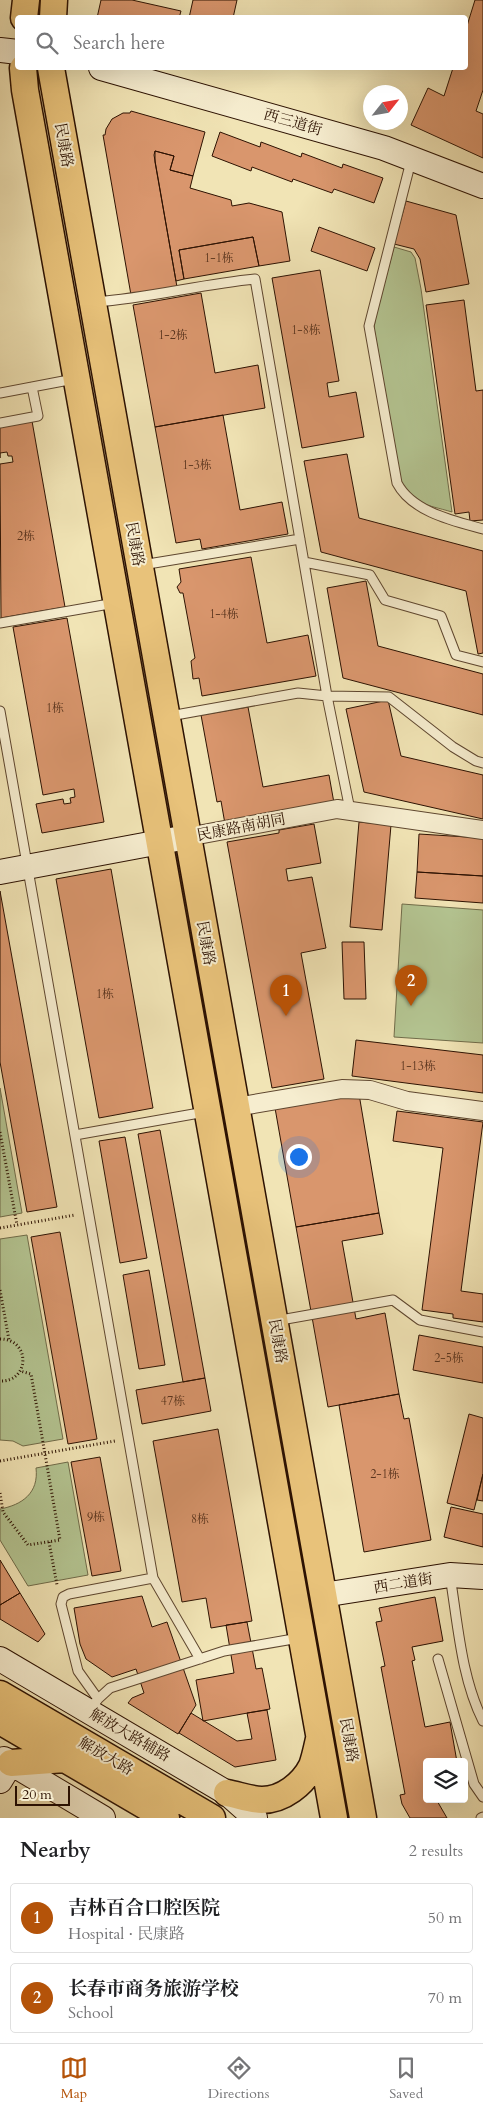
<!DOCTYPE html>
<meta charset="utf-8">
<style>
body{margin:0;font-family:Cardo,"Noto Serif SC",serif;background:#f2f2f2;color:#202124}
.controls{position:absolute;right:15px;bottom:15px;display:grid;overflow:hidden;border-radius:5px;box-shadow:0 5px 20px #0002}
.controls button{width:45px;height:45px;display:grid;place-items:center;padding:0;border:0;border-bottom:1px solid #e0e0e0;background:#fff;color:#202124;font:25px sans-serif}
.compass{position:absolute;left:363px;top:85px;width:45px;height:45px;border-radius:50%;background:#fff;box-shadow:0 5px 20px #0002;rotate:59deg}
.scale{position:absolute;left:15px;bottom:12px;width:55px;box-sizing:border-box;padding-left:5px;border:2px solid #2d1202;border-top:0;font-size:14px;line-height:18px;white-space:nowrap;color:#2d1202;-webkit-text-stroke:4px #f6edcf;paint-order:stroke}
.you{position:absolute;left:298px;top:1156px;width:18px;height:18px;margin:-12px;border:4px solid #fff;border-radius:50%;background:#1a73e8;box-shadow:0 0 0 8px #1a73e833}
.badge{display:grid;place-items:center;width:32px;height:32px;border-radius:50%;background:#b45309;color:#fff;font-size:16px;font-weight:700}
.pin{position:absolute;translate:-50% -41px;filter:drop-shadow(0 1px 2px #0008)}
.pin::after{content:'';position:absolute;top:26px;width:18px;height:15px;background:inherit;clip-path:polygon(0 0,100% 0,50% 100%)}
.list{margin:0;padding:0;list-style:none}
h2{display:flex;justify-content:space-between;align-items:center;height:65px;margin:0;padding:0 20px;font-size:21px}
h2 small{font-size:16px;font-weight:400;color:#757577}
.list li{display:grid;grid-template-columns:32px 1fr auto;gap:15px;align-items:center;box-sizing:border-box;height:70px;margin:0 10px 10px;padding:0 10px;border:1px solid #e0e0e0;border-radius:5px}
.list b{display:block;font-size:19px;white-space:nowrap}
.list p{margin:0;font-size:16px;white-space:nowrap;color:#757577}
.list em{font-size:16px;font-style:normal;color:#757577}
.icon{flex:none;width:28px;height:28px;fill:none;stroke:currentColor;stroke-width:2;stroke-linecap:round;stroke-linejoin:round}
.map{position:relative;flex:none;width:483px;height:1818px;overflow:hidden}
.search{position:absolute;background:#fff;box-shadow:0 5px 20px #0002;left:15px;right:15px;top:15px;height:55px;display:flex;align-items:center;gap:12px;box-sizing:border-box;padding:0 18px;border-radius:5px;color:#757577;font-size:19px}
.sheet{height:225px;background:#fff}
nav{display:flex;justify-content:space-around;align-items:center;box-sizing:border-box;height:70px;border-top:1px solid #e0e0e0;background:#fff;font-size:14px;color:#757577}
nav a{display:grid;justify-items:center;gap:2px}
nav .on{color:#b45309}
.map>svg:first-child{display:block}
</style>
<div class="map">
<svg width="483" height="1818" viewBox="0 0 483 1818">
<rect width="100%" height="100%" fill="#f1e4b5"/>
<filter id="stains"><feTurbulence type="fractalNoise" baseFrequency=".004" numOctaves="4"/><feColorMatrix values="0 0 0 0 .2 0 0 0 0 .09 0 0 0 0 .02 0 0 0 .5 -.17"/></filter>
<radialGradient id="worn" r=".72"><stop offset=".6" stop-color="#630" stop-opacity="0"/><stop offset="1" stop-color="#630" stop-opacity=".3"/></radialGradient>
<!-- green -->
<path fill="#b4c592" stroke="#706c4a" d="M 394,247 L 411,252 L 415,258 L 421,289 L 452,512 C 425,504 417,506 401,482 L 374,328 L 376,315 Z
M 402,904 L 483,910 L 483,1043 L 394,1037 Z
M 0,1088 L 22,1213 L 0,1217 Z
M 27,1235 L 63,1439 L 23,1446 L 13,1441 L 0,1440 L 0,1239 Z
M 68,1462 L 88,1575 L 28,1586 L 0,1540 L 0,1509 C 22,1505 39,1493 36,1468 Z"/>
<!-- building -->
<path fill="#d9966d" stroke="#2d1202" d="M 101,0 L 132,0 L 181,11 L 179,18 L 97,18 Z
M 193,0 L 237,0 L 233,18 L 189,18 Z
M 475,0 L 483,0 L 483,90 L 476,111 L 483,114 L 483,158 L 411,125 L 428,88 L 444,96 L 453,68 L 466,68 L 466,29 Z
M 131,111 L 205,132 L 193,176 L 170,170 L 174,156 L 155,151 L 154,155 L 177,287 L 131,295 L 103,135 L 105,135 L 106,129 L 112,119 L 123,113 L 130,113 Z
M 220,132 L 260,147 L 261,142 L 301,157 L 302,153 L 342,168 L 343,164 L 383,178 L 374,203 L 334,189 L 332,193 L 293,179 L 292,182 L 252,167 L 251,171 L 212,156 Z
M 155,151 L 174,156 L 170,170 L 193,176 L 190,188 L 231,200 L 232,206 L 249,203 L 282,212 L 290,261 L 259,266 L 253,237 L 179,250 L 184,279 L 176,281 L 155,162 Z
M 406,201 L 456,215 L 469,284 L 426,292 L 420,259 L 414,249 L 394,244 Z
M 319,227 L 375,248 L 367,271 L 311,251 Z
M 253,237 L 259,266 L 184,279 L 179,250 Z
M 320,270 L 339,381 L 327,383 L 329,397 L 356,392 L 364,437 L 302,448 L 272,278 Z
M 201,293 L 215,373 L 258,365 L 265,408 L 155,427 L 133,305 Z
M 464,300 L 476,391 L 483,390 L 483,520 L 470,521 L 469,512 L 455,514 L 426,305 Z
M 223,415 L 240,510 L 282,502 L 288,534 L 202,549 L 200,539 L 176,543 L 155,427 Z
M 32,421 L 65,607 L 1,618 L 0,464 L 13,462 L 12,456 L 8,456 L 7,452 L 0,453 L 0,458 L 0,427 Z
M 347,454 L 359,518 L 483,551 L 483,653 L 478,654 L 466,591 L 321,552 L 304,461 Z
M 251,557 L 267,643 L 308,635 L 316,676 L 202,696 L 199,678 L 193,679 L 191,661 L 195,658 L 183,593 L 180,593 L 177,587 L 181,582 L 179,569 Z
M 366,581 L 378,646 L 483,674 L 483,715 L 343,678 L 327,588 Z
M 67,618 L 104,822 L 42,833 L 36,804 L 63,799 L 64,804 L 71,803 L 70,798 L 75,797 L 74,789 L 43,795 L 13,627 Z
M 388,700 L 401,756 L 483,775 L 483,819 L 364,792 L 346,709 Z
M 248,707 L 263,787 L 329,775 L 334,803 L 225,824 L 221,801 L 217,802 L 201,715 Z
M 359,822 L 391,825 L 382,930 L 350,927 Z
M 314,824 L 321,863 L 286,869 L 288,881 L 312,877 L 326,948 L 301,953 L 324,1079 L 272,1088 L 227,842 L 279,833 L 279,830 Z
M 419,834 L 483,838 L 483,876 L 417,872 Z
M 111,869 L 153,1108 L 99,1118 L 56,879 Z
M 417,872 L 483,876 L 483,903 L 415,898 Z
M 0,891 L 57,1207 L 27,1212 L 0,1062 Z
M 342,942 L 364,942 L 366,999 L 344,999 Z
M 356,1040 L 483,1055 L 483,1093 L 352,1076 Z
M 359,1094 L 379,1213 L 296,1227 L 275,1108 Z
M 397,1111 L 483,1122 L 461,1291 L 483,1294 L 483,1322 L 453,1318 L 453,1314 L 422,1310 L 443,1148 L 393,1141 Z
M 160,1130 L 205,1378 L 183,1382 L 138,1134 Z
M 125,1137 L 147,1258 L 120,1263 L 99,1141 Z
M 379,1213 L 383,1234 L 342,1241 L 356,1319 L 385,1313 L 399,1394 L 328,1407 L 296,1227 Z
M 60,1232 L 97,1439 L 68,1444 L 31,1237 Z
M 149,1270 L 165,1365 L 139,1369 L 123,1275 Z
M 419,1335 L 483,1347 L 483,1383 L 413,1370 Z
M 205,1378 L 211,1411 L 142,1424 L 136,1390 Z
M 399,1394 L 404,1419 L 409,1418 L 431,1540 L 364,1552 L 339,1405 Z
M 469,1414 L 483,1418 L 483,1474 L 474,1510 L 447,1503 Z
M 218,1429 L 252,1621 L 211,1628 L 206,1598 L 182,1602 L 153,1441 Z
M 100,1457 L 121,1571 L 92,1576 L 71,1462 Z
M 483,1474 L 483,1501 L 477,1500 Z
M 451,1507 L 483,1514 L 483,1547 L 444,1537 Z
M 0,1560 L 20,1593 L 0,1605 Z
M 20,1593 L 45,1634 L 38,1642 L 0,1619 L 0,1605 Z
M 142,1596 L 152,1627 L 167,1622 L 196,1705 L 178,1734 L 128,1703 L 132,1698 L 144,1693 L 136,1669 L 112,1677 L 86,1659 L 80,1644 L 74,1608 Z
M 435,1597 L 443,1641 L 412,1647 L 415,1660 L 412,1661 L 425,1727 L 450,1722 L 457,1762 L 427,1762 L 427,1799 L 436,1799 L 447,1818 L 410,1818 L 402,1804 L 400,1795 L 405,1794 L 381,1667 L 385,1666 L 376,1622 L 382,1621 L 379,1608 Z
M 247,1622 L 256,1669 L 262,1668 L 270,1709 L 203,1721 L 196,1680 L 234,1673 L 226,1625 Z
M 267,1710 L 276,1760 L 235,1767 L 179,1733 L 191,1713 L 237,1741 L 252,1739 L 247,1713 Z"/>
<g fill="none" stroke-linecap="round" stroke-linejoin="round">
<defs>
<path id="lane" d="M 411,161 L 369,326 L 397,483 C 412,512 454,521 483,529
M 96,302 C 150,298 202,284 255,279 L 327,696 L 350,810
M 0,393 L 74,379
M 0,423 L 38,416 L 32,387
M 304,562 L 370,575 L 385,600 L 441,616 L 456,655 L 483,662
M 142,565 L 300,539
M 0,623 L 115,603
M 0,711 L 153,1578 L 200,1659
M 170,716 L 298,693 L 327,696 L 389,697 L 453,747 L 476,761 L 483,763
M 75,1135 L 205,1112
M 275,1321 L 393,1300 L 420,1320 L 483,1332
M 450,1576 C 458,1624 461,1677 483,1721
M 438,1659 L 474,1784 L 483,1797
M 98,1699 L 78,1671 L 61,1604 L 63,1597 L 69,1594 L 153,1578
M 89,1711 L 98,1699 L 110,1688 L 224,1651 L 299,1638
M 481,1818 L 483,1817"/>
<path id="street" d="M 187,837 L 337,809 L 483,830
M 236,1107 L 342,1089 L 370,1090 L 407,1101 L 483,1111"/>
<path id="secondary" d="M 0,50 L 18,52
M 101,68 L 384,148 L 483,186
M 0,872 L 187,837
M 323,1595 L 450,1575 L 483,1577
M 0,1659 L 227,1793 L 255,1818
M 4,1759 L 103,1818
M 0,1781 L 11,1763"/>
<path id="primary" d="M 24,18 L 26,0
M 53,18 L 54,0
M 23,68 L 25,90 L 334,1818
M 51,68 L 363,1818
M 0,1694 L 212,1818
M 0,1721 L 166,1818
M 11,1763 L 65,1759
M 227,1793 C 238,1795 251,1800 262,1800 C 283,1800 303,1784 312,1766 C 315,1758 317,1748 319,1739"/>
</defs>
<!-- lane casing -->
<use href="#lane" stroke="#5e462f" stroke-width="11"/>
<!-- street casing -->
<use href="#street" stroke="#5e462f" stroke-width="20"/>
<!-- secondary casing -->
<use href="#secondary" stroke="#2d1202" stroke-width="26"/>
<!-- primary casing -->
<use href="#primary" stroke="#2d1202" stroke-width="29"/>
<!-- path -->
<path stroke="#2d1202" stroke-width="3" stroke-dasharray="1 2.5" stroke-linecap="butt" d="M 0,1132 L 17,1225
M 0,1228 L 75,1215
M 0,1290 L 9,1340
M 0,1339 C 31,1339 30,1382 0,1381
M 0,1461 L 115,1441
M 0,1493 L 3,1512 L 28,1545 L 60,1540 L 31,1374 L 20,1371
M 49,1542 L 57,1585"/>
<!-- lane -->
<use href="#lane" stroke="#f6edcf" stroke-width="9"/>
<!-- street -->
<use href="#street" stroke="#f6edcf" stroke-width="18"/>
<!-- secondary -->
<use href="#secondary" stroke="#f6edcf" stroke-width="24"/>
<!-- primary -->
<use href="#primary" stroke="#e8c27a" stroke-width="26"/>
</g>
<g text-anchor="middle" stroke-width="4" stroke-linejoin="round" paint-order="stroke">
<!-- number labels -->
<g font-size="12" fill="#58331d">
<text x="219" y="262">1-1栋</text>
<text x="306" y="334">1-8栋</text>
<text x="173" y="339">1-2栋</text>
<text x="197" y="469">1-3栋</text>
<text x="26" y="540">2栋</text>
<text x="224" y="618">1-4栋</text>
<text x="55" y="712">1栋</text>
<text x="105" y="998">1栋</text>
<text x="418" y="1070">1-13栋</text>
<text x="449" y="1362">2-5栋</text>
<text x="173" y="1405">47栋</text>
<text x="385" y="1478">2-1栋</text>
<text x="96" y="1521">9栋</text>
<text x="200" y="1523">8栋</text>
</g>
<!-- street labels -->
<g font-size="15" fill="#2d1202" stroke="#f6edcf">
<text transform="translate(293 122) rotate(16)" y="5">西三道街</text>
<text transform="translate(64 145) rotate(80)" y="5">民康路</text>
<text transform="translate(135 544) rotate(80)" y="5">民康路</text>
<text transform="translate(241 827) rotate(-11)" y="5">民康路南胡同</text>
<text transform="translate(206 943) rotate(80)" y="5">民康路</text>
<text transform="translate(278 1341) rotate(80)" y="5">民康路</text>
<text transform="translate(403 1583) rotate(-9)" y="5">西二道街</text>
<text transform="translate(130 1735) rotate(30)" y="5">解放大路辅路</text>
<text transform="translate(349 1740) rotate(80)" y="5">民康路</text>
<text transform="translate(106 1756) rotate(30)" y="5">解放大路</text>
</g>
</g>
<rect width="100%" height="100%" filter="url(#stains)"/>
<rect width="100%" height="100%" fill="url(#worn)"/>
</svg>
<div class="controls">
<button><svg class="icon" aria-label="layers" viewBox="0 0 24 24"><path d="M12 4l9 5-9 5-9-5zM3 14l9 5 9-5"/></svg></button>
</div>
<svg class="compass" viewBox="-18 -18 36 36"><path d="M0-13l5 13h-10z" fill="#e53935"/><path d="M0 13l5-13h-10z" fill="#757577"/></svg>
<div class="scale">20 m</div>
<div class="you"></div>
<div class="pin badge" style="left:286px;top:1016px">1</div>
<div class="pin badge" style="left:411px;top:1006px">2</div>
<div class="search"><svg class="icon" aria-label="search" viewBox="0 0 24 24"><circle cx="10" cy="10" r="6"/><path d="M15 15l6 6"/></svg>Search here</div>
</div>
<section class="sheet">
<h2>Nearby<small>2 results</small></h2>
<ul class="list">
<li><span class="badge">1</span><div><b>吉林百合口腔医院</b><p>Hospital · 民康路</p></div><em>50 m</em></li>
<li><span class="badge">2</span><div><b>长春市商务旅游学校</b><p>School</p></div><em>70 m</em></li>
</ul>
</section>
<nav>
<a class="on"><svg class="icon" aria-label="map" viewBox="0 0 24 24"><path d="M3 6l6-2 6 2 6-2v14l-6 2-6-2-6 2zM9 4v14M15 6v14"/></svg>Map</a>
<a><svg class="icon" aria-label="directions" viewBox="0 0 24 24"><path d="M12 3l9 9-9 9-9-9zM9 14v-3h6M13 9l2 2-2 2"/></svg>Directions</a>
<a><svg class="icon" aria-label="saved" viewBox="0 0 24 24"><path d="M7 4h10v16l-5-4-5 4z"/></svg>Saved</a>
</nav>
